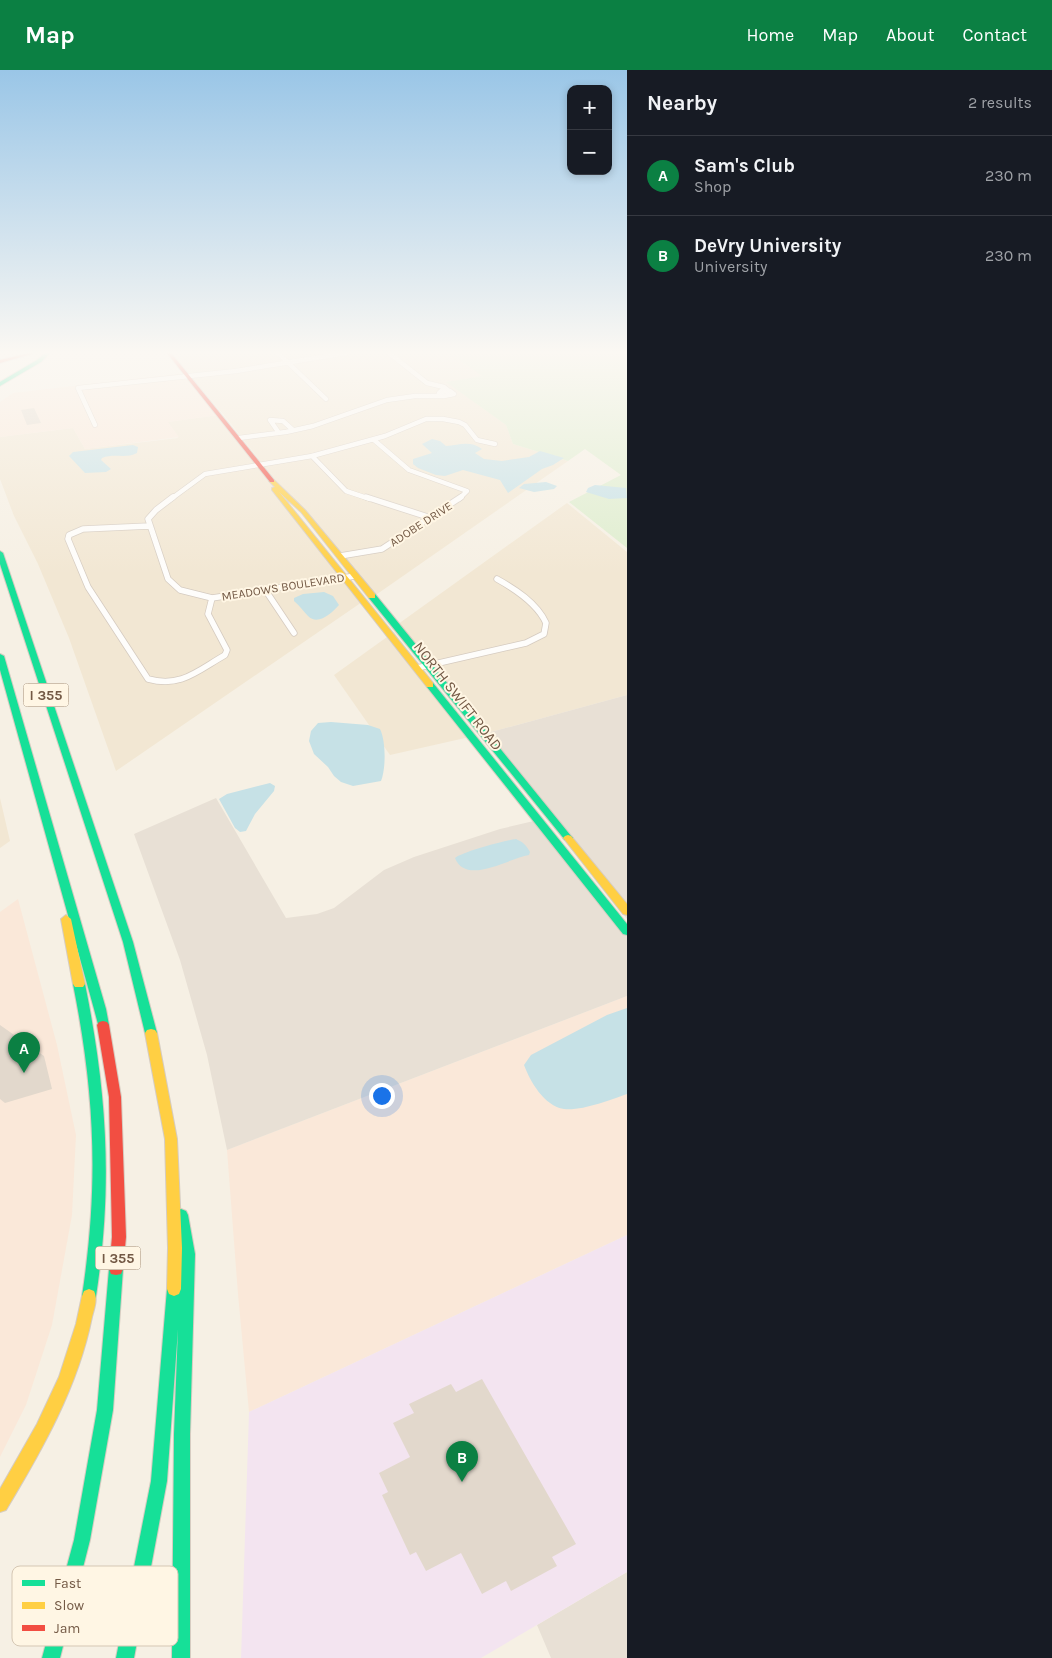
<!DOCTYPE html>
<meta charset="utf-8">
<style>
body{margin:0;font-family:Karla,sans-serif;background:#20242c;color:#f1f3f6}
.controls{position:absolute;right:15px;top:15px;display:grid;overflow:hidden;border-radius:10px;box-shadow:0 2px 8px #0003}
.controls button{width:45px;height:45px;display:grid;place-items:center;padding:0;border:0;border-bottom:1px solid #363941;background:#171b24;color:#f1f3f6;font:25px sans-serif}
.you{position:absolute;left:381px;top:1025px;width:18px;height:18px;margin:-12px;border:4px solid #fff;border-radius:50%;background:#1a73e8;box-shadow:0 0 0 8px #1a73e833}
.badge{display:grid;place-items:center;width:32px;height:32px;border-radius:50%;background:#0b8043;color:#fff;font-size:16px;font-weight:700}
.pin{position:absolute;translate:-50% -41px;filter:drop-shadow(0 1px 2px #0008)}
.pin::after{content:'';position:absolute;top:26px;width:18px;height:15px;background:inherit;clip-path:polygon(0 0,100% 0,50% 100%)}
.list{margin:0;padding:0;list-style:none}
h2{display:flex;justify-content:space-between;align-items:center;height:65px;margin:0;padding:0 20px;font-size:21px}
h2 small{font-size:16px;font-weight:400;color:#9ea1a6}
.list li{display:grid;grid-template-columns:32px 1fr auto;gap:15px;align-items:center;box-sizing:border-box;height:80px;padding:0 20px;border-top:1px solid #363941}
.list b{display:block;font-size:19px;white-space:nowrap}
.list p{margin:0;font-size:16px;white-space:nowrap;color:#9ea1a6}
.list em{font-size:16px;font-style:normal;color:#9ea1a6}
.map{position:relative;flex:none;width:627px;height:1588px;overflow:hidden}
header{display:flex;align-items:center;gap:30px;box-sizing:border-box;height:70px;padding:0 25px;background:#0b8043;color:#fff}
header strong{font-size:24px}
nav{display:flex;gap:28px;margin-inline-start:auto;font-size:18px}
main{display:flex}
aside{flex:1;background:#171b24}
.map>svg:first-child{display:block}
</style>
<header>
<strong>Map</strong>
<nav><a>Home</a><a>Map</a><a>About</a><a>Contact</a></nav>
</header>
<main>
<div class="map">
<svg width="627" height="1588" viewBox="0 0 627 1588">
<rect width="100%" height="100%" fill="#f6f0e4"/>
<!-- residential -->
<path fill="#f2e7d3" d="M 170,283 L 450,283 L 483,306 L 447,312 L 506,355 L 513,374 L 568,391 L 370,529 L 223,344 Z
M 219,345 L 365,530 L 116,701 L 69,568 L 38,494 L 14,446 L 0,409 L 0,367 L 73,358 L 85,379 L 178,368 L 167,352 Z
M 567,433 L 627,482 L 627,625 L 480,665 L 394,557 Z
M 394,562 L 427,608 L 474,666 L 390,685 L 334,605 Z
M 0,728 L 10,771 L 0,778 Z"/>
<!-- commercial -->
<path fill="#fae8d9" d="M 184,303 L 219,345 L 168,352 L 179,367 L 85,379 L 73,358 L 0,367 L 0,332 L 13,323 Z
M 18,829 L 57,975 L 76,1065 L 72,1145 L 52,1255 L 26,1335 L 0,1387 L 0,842 Z
M 627,926 L 627,1165 L 249,1342 L 238,1224 L 227,1080 Z"/>
<!-- industrial -->
<path fill="#e8e0d5" d="M 627,625 L 627,849 L 480,665 Z
M 216,728 L 286,848 L 317,844 L 334,838 L 384,800 L 414,787 L 500,759 L 538,750 L 627,862 L 627,926 L 227,1080 L 207,985 L 180,890 L 134,764 Z
M 627,1502 L 627,1588 L 551,1588 L 537,1555 Z"/>
<!-- education -->
<path fill="#f3e4f0" d="M 627,1165 L 627,1502 L 481,1588 L 241,1588 L 249,1342 Z"/>
<!-- green -->
<path fill="#deedce" d="M 450,283 L 627,283 L 627,478 L 569,432 L 621,405 L 585,379 L 568,391 L 513,374 L 506,355 L 446,312 L 482,306 Z"/>
<!-- water -->
<path fill="#c6e1e6" d="M 432,369 L 440,371 L 446,376 C 459,375 470,370 482,379 L 475,383 L 484,389 L 502,391 L 529,387 L 540,381 L 564,388 L 553,395 L 542,399 L 508,423 L 500,410 L 463,400 L 445,406 L 436,405 L 418,398 L 413,394 L 413,389 L 432,383 L 422,374 Z
M 133,375 L 138,377 L 137,383 C 126,389 114,383 102,388 L 101,390 L 111,399 L 106,402 L 85,403 L 69,386 L 73,382 Z
M 546,412 L 557,416 L 554,419 L 534,422 L 519,418 L 524,414 Z
M 595,415 L 626,418 L 627,428 L 609,429 L 586,422 L 588,418 Z
M 324,522 L 333,526 L 339,535 C 332,543 318,556 308,546 C 303,541 300,536 294,531 L 294,528 L 303,524 Z
M 331,652 L 368,655 L 380,659 C 386,671 386,699 381,711 L 353,716 L 341,712 L 334,706 L 328,697 L 314,684 L 309,671 L 311,661 L 318,653 Z
M 270,713 L 275,716 L 274,721 L 255,744 L 246,761 L 240,762 L 235,758 L 219,729 L 227,724 Z
M 516,769 C 523,772 526,775 530,782 L 529,785 C 509,788 466,816 455,788 C 462,782 506,770 516,769 Z
M 627,938 L 627,1024 C 610,1030 582,1041 564,1039 C 544,1036 530,1011 524,995 L 531,985 L 607,945 Z"/>
<!-- building -->
<path fill="#e2d8cc" d="M 34,338 L 41,353 L 27,355 L 21,340 Z
M 0,955 L 44,986 L 52,1019 L 5,1033 L 0,1029 Z
M 482,1309 L 576,1474 L 552,1487 L 557,1496 L 511,1521 L 506,1511 L 482,1524 L 461,1483 L 426,1501 L 416,1482 L 410,1485 L 382,1425 L 388,1422 L 379,1403 L 410,1387 L 393,1353 L 414,1343 L 409,1334 L 451,1314 L 456,1322 Z"/>
<g fill="none" stroke-linecap="round" stroke-linejoin="round">
<defs>
<path id="street-far1" d="M 278,283 L 326,329
M 389,283 L 427,313 L 444,317 L 449,321
M 441,321 L 450,321 L 454,324 L 444,326 L 439,323 Z
M 95,355 L 78,318 L 236,301 L 346,283
M 279,363 L 270,350 L 283,351 L 293,360
M 239,368 L 286,362 L 313,356 L 387,330 L 415,326 L 444,326
M 374,370 L 409,400 L 467,421 L 459,429
M 312,386 L 346,421 L 370,429
M 171,429 L 205,404 L 312,386 L 385,366 L 426,349 L 443,349 L 459,352 L 465,355 L 477,370 L 495,374"/>
<path id="street" d="M 173,427 L 156,440 L 148,449 L 168,509 L 180,520 L 212,528 L 355,506
M 366,427 L 431,448
M 149,456 L 83,459 L 69,465 L 68,469 L 88,517 L 148,609 C 181,618 197,601 225,585 L 227,580 L 208,544 L 212,528
M 340,486 L 382,479 L 461,427
M 266,521 L 294,563
M 417,598 L 526,573 L 544,564 L 546,553 C 537,533 515,519 497,509"/>
<path id="fast" d="M 45,283 L 50,283 L 41,292 L 0,316 L 0,312 L 37,290 Z
M 0,481 L 3,483 L 133,872 L 157,963 L 155,966 L 151,967 L 147,966 L 145,963 L 123,872 L 0,494 Z
M 369,524 L 375,524 L 571,766 L 573,768 L 571,770 L 565,770 L 369,528 Z
M 0,584 L 4,586 L 106,939 L 109,955 L 107,958 L 103,959 L 99,958 L 94,939 L 0,600 Z
M 427,613 L 433,613 L 627,854 L 627,865 L 623,864 L 427,617 Z
M 79,910 L 83,911 L 85,914 C 107,1023 113,1115 96,1226 L 94,1231 L 89,1233 L 84,1231 L 82,1226 C 99,1115 95,1024 73,914 L 75,911 Z
M 181,1139 L 186,1141 L 188,1145 L 195,1184 L 190,1364 L 190,1588 L 172,1588 L 174,1364 L 178,1259 L 167,1411 L 134,1588 L 116,1588 L 151,1411 L 167,1219 L 169,1214 L 174,1212 L 180,1216 L 181,1184 L 174,1145 L 176,1141 Z
M 116,1193 L 121,1194 L 123,1199 L 113,1340 L 90,1470 L 60,1588 L 42,1588 L 74,1470 L 97,1340 L 109,1199 L 111,1194 Z"/>
<path id="slow" d="M 270,410 L 274,410 L 305,440 L 375,524 L 375,528 L 369,528 L 301,442 L 279,422 L 433,613 L 433,617 L 427,617 L 272,420 L 272,418 L 275,417 L 269,411 Z
M 568,765 L 571,766 L 627,834 L 627,845 L 623,844 L 565,770 L 563,768 L 565,766 Z
M 66,845 L 71,849 L 85,914 L 83,917 L 75,917 L 73,914 L 61,849 Z
M 151,959 L 155,960 L 157,963 L 177,1069 L 182,1178 L 181,1219 L 179,1224 L 174,1226 L 169,1224 L 167,1219 L 168,1178 L 165,1069 L 145,963 L 147,960 Z
M 89,1219 L 94,1221 C 98,1229 94,1239 92,1247 C 78,1317 42,1380 6,1440 L 0,1442 L 0,1419 L 37,1354 L 59,1307 L 76,1254 L 82,1226 L 84,1221 Z"/>
<path id="jam" d="M 29,283 L 35,283 L 0,293 L 0,290 Z
M 167,283 L 171,283 L 274,410 L 274,412 L 270,412 Z
M 103,951 L 107,952 L 109,955 L 121,1027 L 126,1167 L 123,1199 L 121,1204 L 116,1205 L 111,1204 L 109,1199 L 112,1167 L 109,1027 L 97,955 L 99,952 Z"/>
</defs>
<!-- street-far1 casing -->
<use href="#street-far1" stroke="#d5cbc0" stroke-width="5.5"/>
<!-- street casing -->
<use href="#street" stroke="#d5cbc0" stroke-width="7"/>
<!-- fast casing -->
<use href="#fast" stroke="#d6ccc1" stroke-width="2"/>
<!-- slow casing -->
<use href="#slow" stroke="#d6ccc1" stroke-width="2"/>
<!-- jam casing -->
<use href="#jam" stroke="#d6ccc1" stroke-width="2"/>
<!-- street-far1 -->
<use href="#street-far1" stroke="#fefdfb" stroke-width="4.5"/>
<!-- street -->
<use href="#street" stroke="#fefdfb" stroke-width="5.5"/>
<!-- fast -->
<use href="#fast" fill="#16e098" fill-rule="evenodd"/>
<!-- slow -->
<use href="#slow" fill="#ffcf43" fill-rule="evenodd"/>
<!-- jam -->
<use href="#jam" fill="#f24e42" fill-rule="evenodd"/>
</g>
<!-- sky -->
<linearGradient id="sky" x2="0" y2="1"><stop stop-color="#9ac6e7"/><stop offset="0.56" stop-color="#fbf8f3"/><stop offset="1" stop-color="#fbf8f3" stop-opacity="0"/></linearGradient>
<rect width="627" height="505" fill="url(#sky)"/>
<g text-anchor="middle" stroke-width="4" stroke-linejoin="round" paint-order="stroke">
<!-- far-street labels -->
<g font-size="12" fill="#735945" stroke="#fff6e4">
<text transform="translate(421 454) rotate(-33)" y="4">ADOBE DRIVE</text>
<text transform="translate(283 517) rotate(-9)" y="4">MEADOWS BOULEVARD</text>
</g>
<!-- shield labels -->
<g fill="#fff6e4" stroke="#9d8875" stroke-width="1">
<rect x="23.5" y="613.5" width="45" height="23" rx="4"/>
<rect x="95.5" y="1176.5" width="45" height="23" rx="4"/>
</g>
<g font-size="14" font-weight="bold" fill="#735945">
<text x="46" y="630">I 355</text>
<text x="118" y="1193">I 355</text>
</g>
<!-- street labels -->
<g font-size="15" fill="#735945" stroke="#fff6e4">
<text transform="translate(458 626) rotate(52)" y="5">NORTH SWIFT ROAD</text>
</g>
</g>
<!-- legend -->
<rect x="12" y="1496" width="166" height="80" rx="8" fill="#fff6e4" stroke="#d5c7b4" stroke-width="1"/>
<rect x="22" y="1510" width="23" height="6" fill="#16e098"/>
<rect x="22" y="1532" width="23" height="7" fill="#ffcf43"/>
<rect x="22" y="1555" width="23" height="6" fill="#f24e42"/>
<g font-size="14" fill="#735945">
<text x="54" y="1518">Fast</text>
<text x="54" y="1540">Slow</text>
<text x="54" y="1563">Jam</text>
</g>
</svg>
<div class="controls">
<button>+</button>
<button>−</button>
</div>
<div class="you"></div>
<div class="pin badge" style="left:24px;top:1003px">A</div>
<div class="pin badge" style="left:462px;top:1412px">B</div>
</div>
<aside>
<h2>Nearby<small>2 results</small></h2>
<ul class="list">
<li><span class="badge">A</span><div><b>Sam's Club</b><p>Shop</p></div><em>230 m</em></li>
<li><span class="badge">B</span><div><b>DeVry University</b><p>University</p></div><em>230 m</em></li>
</ul>
</aside>
</main>
